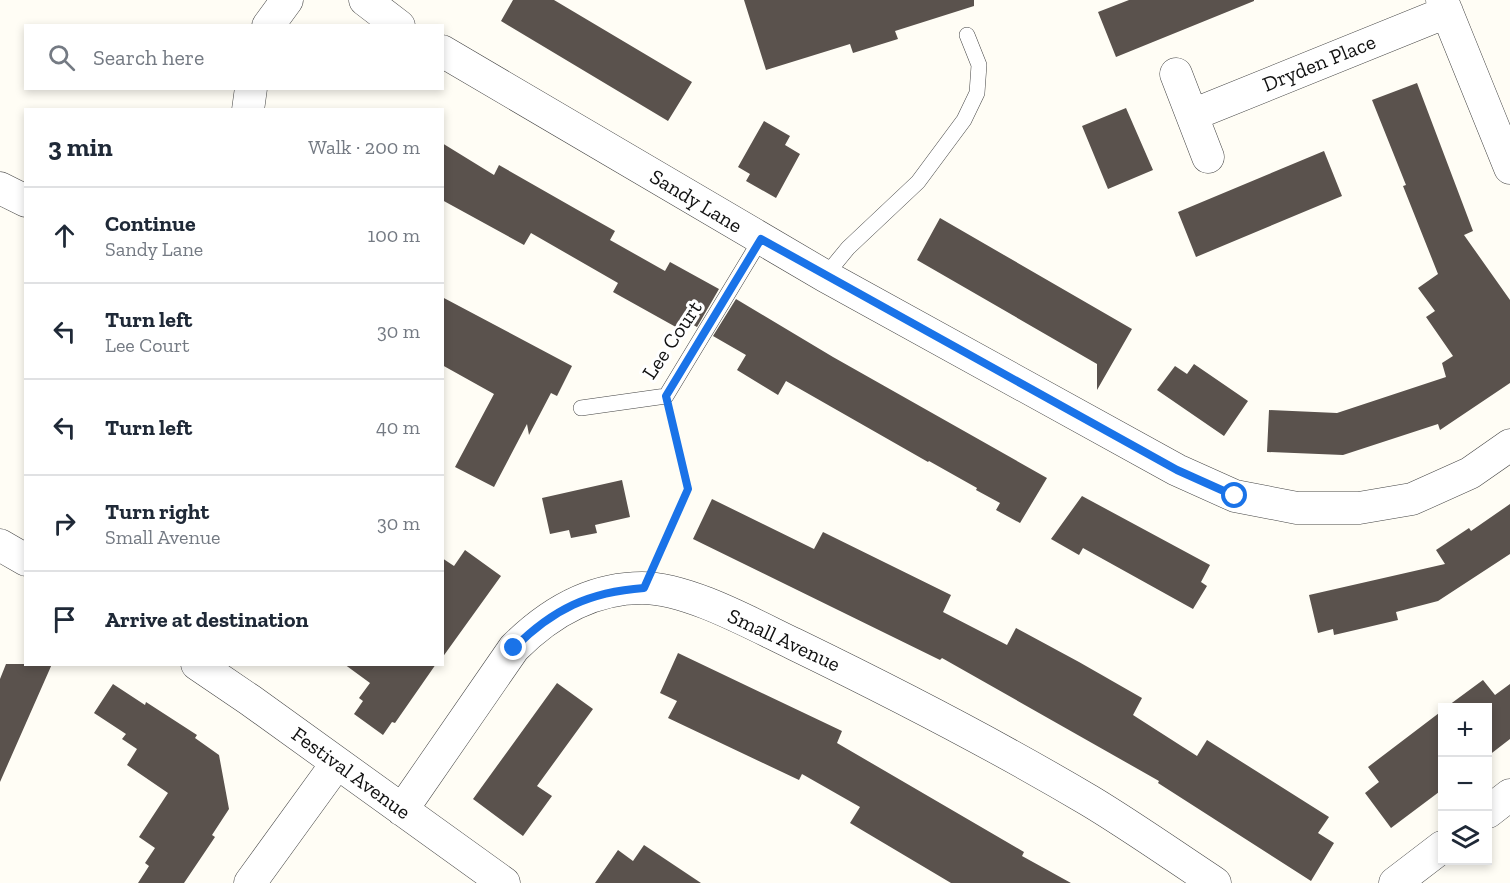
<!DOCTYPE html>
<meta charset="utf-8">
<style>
body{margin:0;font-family:"Zilla Slab",serif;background:#f2f2f3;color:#1f2937}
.controls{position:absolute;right:18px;bottom:18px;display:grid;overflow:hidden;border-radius:0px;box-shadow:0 3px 9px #0003}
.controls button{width:54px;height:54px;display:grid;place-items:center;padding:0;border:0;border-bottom:2px solid #e0e1e3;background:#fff;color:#1f2937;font:30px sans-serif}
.stop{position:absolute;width:18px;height:18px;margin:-14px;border:4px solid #1a73e8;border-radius:50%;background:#fff}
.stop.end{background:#1a73e8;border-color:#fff;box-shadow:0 2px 6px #0008}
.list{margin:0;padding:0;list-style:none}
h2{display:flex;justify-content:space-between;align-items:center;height:78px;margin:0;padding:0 24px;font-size:26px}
h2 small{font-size:20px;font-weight:400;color:#747a83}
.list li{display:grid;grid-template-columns:39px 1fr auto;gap:18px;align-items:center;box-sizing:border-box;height:96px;padding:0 24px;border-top:2px solid #e0e1e3}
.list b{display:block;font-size:22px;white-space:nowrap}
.list p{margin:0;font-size:20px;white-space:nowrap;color:#747a83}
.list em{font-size:20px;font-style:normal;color:#747a83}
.icon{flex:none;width:33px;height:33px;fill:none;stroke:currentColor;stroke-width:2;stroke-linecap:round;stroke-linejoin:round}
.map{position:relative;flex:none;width:1510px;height:883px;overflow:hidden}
.search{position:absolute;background:#fff;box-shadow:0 3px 9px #0003;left:24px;top:24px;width:420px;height:66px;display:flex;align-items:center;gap:15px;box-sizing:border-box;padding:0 21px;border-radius:0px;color:#747a83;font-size:22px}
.panel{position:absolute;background:#fff;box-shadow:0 3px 9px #0003;left:24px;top:108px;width:420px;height:558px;border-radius:0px}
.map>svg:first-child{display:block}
</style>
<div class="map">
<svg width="1510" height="883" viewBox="0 0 1510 883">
<rect width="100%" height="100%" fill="#fffdf5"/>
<!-- building -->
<path fill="#5a524d" d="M 513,0 L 554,0 L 692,82 L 668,121 L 501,21 Z
M 744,0 L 974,0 L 974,6 L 895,31 L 898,39 L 853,53 L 850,44 L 766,70 Z
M 1129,0 L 1254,0 L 1254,1 L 1116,57 L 1098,12 Z
M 1417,83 L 1473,231 L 1464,235 L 1510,300 L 1510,383 L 1440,430 L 1438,424 L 1343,455 L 1267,452 L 1269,410 L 1337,413 L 1446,377 L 1442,363 L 1453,356 L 1426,317 L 1435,311 L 1418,288 L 1438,274 L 1403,186 L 1406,185 L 1372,100 Z
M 1126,108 L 1153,170 L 1108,189 L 1082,126 Z
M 764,121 L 790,136 L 785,145 L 800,154 L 776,198 L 746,181 L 750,174 L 738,167 Z
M 442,143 L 494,175 L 499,165 L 576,209 L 615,231 L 610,240 L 665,271 L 670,262 L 719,289 L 697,327 L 688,322 L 683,331 L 613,292 L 618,283 L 531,233 L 524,245 L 442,200 Z
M 1324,151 L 1342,196 L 1196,257 L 1178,212 Z
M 940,218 L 1132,329 L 1097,390 L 1097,364 L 917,260 Z
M 442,297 L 572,366 L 557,396 L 551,393 L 529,435 L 527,424 L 494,487 L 455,467 L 494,394 L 442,365 Z
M 736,299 L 833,357 L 1047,478 L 1020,523 L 996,510 L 1000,503 L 976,490 L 977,488 L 929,461 L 928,462 L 786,381 L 778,395 L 737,370 L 746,355 L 713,336 Z
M 1194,364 L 1248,401 L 1224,436 L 1157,390 L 1175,366 L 1187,374 Z
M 622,480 L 630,517 L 595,525 L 597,533 L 571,538 L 569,530 L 550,534 L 542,498 Z
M 1082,496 L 1210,565 L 1201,582 L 1207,586 L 1193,609 L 1083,548 L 1079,555 L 1051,539 Z
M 712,499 L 814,549 L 823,532 L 951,595 L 943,612 L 1007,645 L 1016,628 L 1079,662 L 1142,698 L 1133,715 L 1197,756 L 1207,740 L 1329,817 L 1318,833 L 1334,843 L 1311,881 L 1158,783 L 1159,781 L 942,658 L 940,660 L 693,539 Z
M 1510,504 L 1510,554 L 1438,601 L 1396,612 L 1398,620 L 1334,635 L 1333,629 L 1318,633 L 1309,595 L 1445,564 L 1436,550 L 1469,528 L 1471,531 Z
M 465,550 L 501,576 L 442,658 L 442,558 L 454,566 Z
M 678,653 L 842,731 L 837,743 L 1024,852 L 1022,856 L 1071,883 L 951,883 L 850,823 L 860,807 L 802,774 L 799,780 L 668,718 L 677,701 L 660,693 Z
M 6,664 L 52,664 L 0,782 L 0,679 Z
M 344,664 L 436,664 L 395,723 L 392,722 L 383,735 L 354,714 L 363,701 L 359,698 L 370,683 Z
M 1483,680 L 1495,695 L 1510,684 L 1510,739 L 1488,756 L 1488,708 L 1445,708 Z
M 557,683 L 593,709 L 537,786 L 552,796 L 523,836 L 473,799 Z
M 113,684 L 145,705 L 146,702 L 197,735 L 195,738 L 219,755 L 229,809 L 212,835 L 215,837 L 184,883 L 138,883 L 149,866 L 145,863 L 155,848 L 139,837 L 168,793 L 127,765 L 137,749 L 122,739 L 126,734 L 94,713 Z
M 1443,710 L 1443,789 L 1391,828 L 1365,793 L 1379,782 L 1368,767 Z
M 644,845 L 701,883 L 595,883 L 618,850 L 633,861 Z"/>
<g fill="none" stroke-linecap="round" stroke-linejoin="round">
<defs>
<path id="service" d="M 825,276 L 848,248 L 918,182 L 964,120 L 977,93 L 979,65 L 967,35
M 581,408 L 666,396 L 761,239"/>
<path id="minor" d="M 365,0 L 399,26
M 1442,0 L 1510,168
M 268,26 L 287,0
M 442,51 L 825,276 L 1177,470 L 1235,496 L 1297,508 L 1359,508 L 1412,499 L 1470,473 L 1510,445
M 1176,74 L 1208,157
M 248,110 L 251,88
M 1192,115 L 1447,12
M 0,188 L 26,201
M 0,545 L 26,560
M 197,664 L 250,700 L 504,883
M 402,810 L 514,648 C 549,613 591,588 642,588 C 688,588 752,624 794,644 C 895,693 994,744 1090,801 C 1133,827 1174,856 1215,883
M 1488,812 L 1510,795
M 250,883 L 337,763
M 1395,883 L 1442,847"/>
</defs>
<!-- service casing -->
<use href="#service" stroke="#444" stroke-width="16"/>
<!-- minor casing -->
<use href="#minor" stroke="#444" stroke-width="33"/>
<!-- path -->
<path stroke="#333" stroke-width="4" stroke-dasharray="6 3" stroke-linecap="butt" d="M 658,557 L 688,489 L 671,420"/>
<!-- service -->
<use href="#service" stroke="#fff" stroke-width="15"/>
<!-- minor -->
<use href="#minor" stroke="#fff" stroke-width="32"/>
</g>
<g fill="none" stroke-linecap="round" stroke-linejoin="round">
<!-- route -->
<path stroke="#1a73e8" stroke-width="8" d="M 514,648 C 553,609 589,592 644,588 L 688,489 L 666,396 L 761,239 L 1177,470 L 1235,496"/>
</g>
<g text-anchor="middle" stroke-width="6" stroke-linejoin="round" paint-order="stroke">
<!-- street labels -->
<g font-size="21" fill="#111" stroke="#fff">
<text transform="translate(1319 63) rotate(-22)" y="7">Dryden Place</text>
<text transform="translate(696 201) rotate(31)" y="7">Sandy Lane</text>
<text transform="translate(672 340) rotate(-56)" y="7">Lee Court</text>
<text transform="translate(784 640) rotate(25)" y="7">Small Avenue</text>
<text transform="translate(351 773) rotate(36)" y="7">Festival Avenue</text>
</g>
</g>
</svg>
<div class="controls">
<button>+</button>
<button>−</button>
<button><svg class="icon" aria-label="layers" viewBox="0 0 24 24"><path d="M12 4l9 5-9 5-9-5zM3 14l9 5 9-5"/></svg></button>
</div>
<div class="stop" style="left:1235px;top:496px"></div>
<div class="stop end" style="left:514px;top:648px"></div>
<div class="search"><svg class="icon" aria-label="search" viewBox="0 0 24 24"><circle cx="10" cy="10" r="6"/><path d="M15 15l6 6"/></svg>Search here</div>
<section class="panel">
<h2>3 min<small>Walk · 200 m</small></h2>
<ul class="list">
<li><svg class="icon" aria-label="ahead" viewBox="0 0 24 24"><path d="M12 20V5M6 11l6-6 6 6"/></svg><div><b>Continue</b><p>Sandy Lane</p></div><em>100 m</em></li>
<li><svg class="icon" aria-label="left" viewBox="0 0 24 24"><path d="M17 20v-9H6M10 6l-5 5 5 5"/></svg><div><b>Turn left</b><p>Lee Court</p></div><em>30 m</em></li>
<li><svg class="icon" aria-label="left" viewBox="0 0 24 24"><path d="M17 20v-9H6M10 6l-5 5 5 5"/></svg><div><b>Turn left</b></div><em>40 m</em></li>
<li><svg class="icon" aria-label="right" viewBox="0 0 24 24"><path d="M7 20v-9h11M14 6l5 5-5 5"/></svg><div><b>Turn right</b><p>Small Avenue</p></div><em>30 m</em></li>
<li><svg class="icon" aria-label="arrive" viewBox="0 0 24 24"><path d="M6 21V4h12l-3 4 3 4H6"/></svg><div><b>Arrive at destination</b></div></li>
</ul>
</section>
</div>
